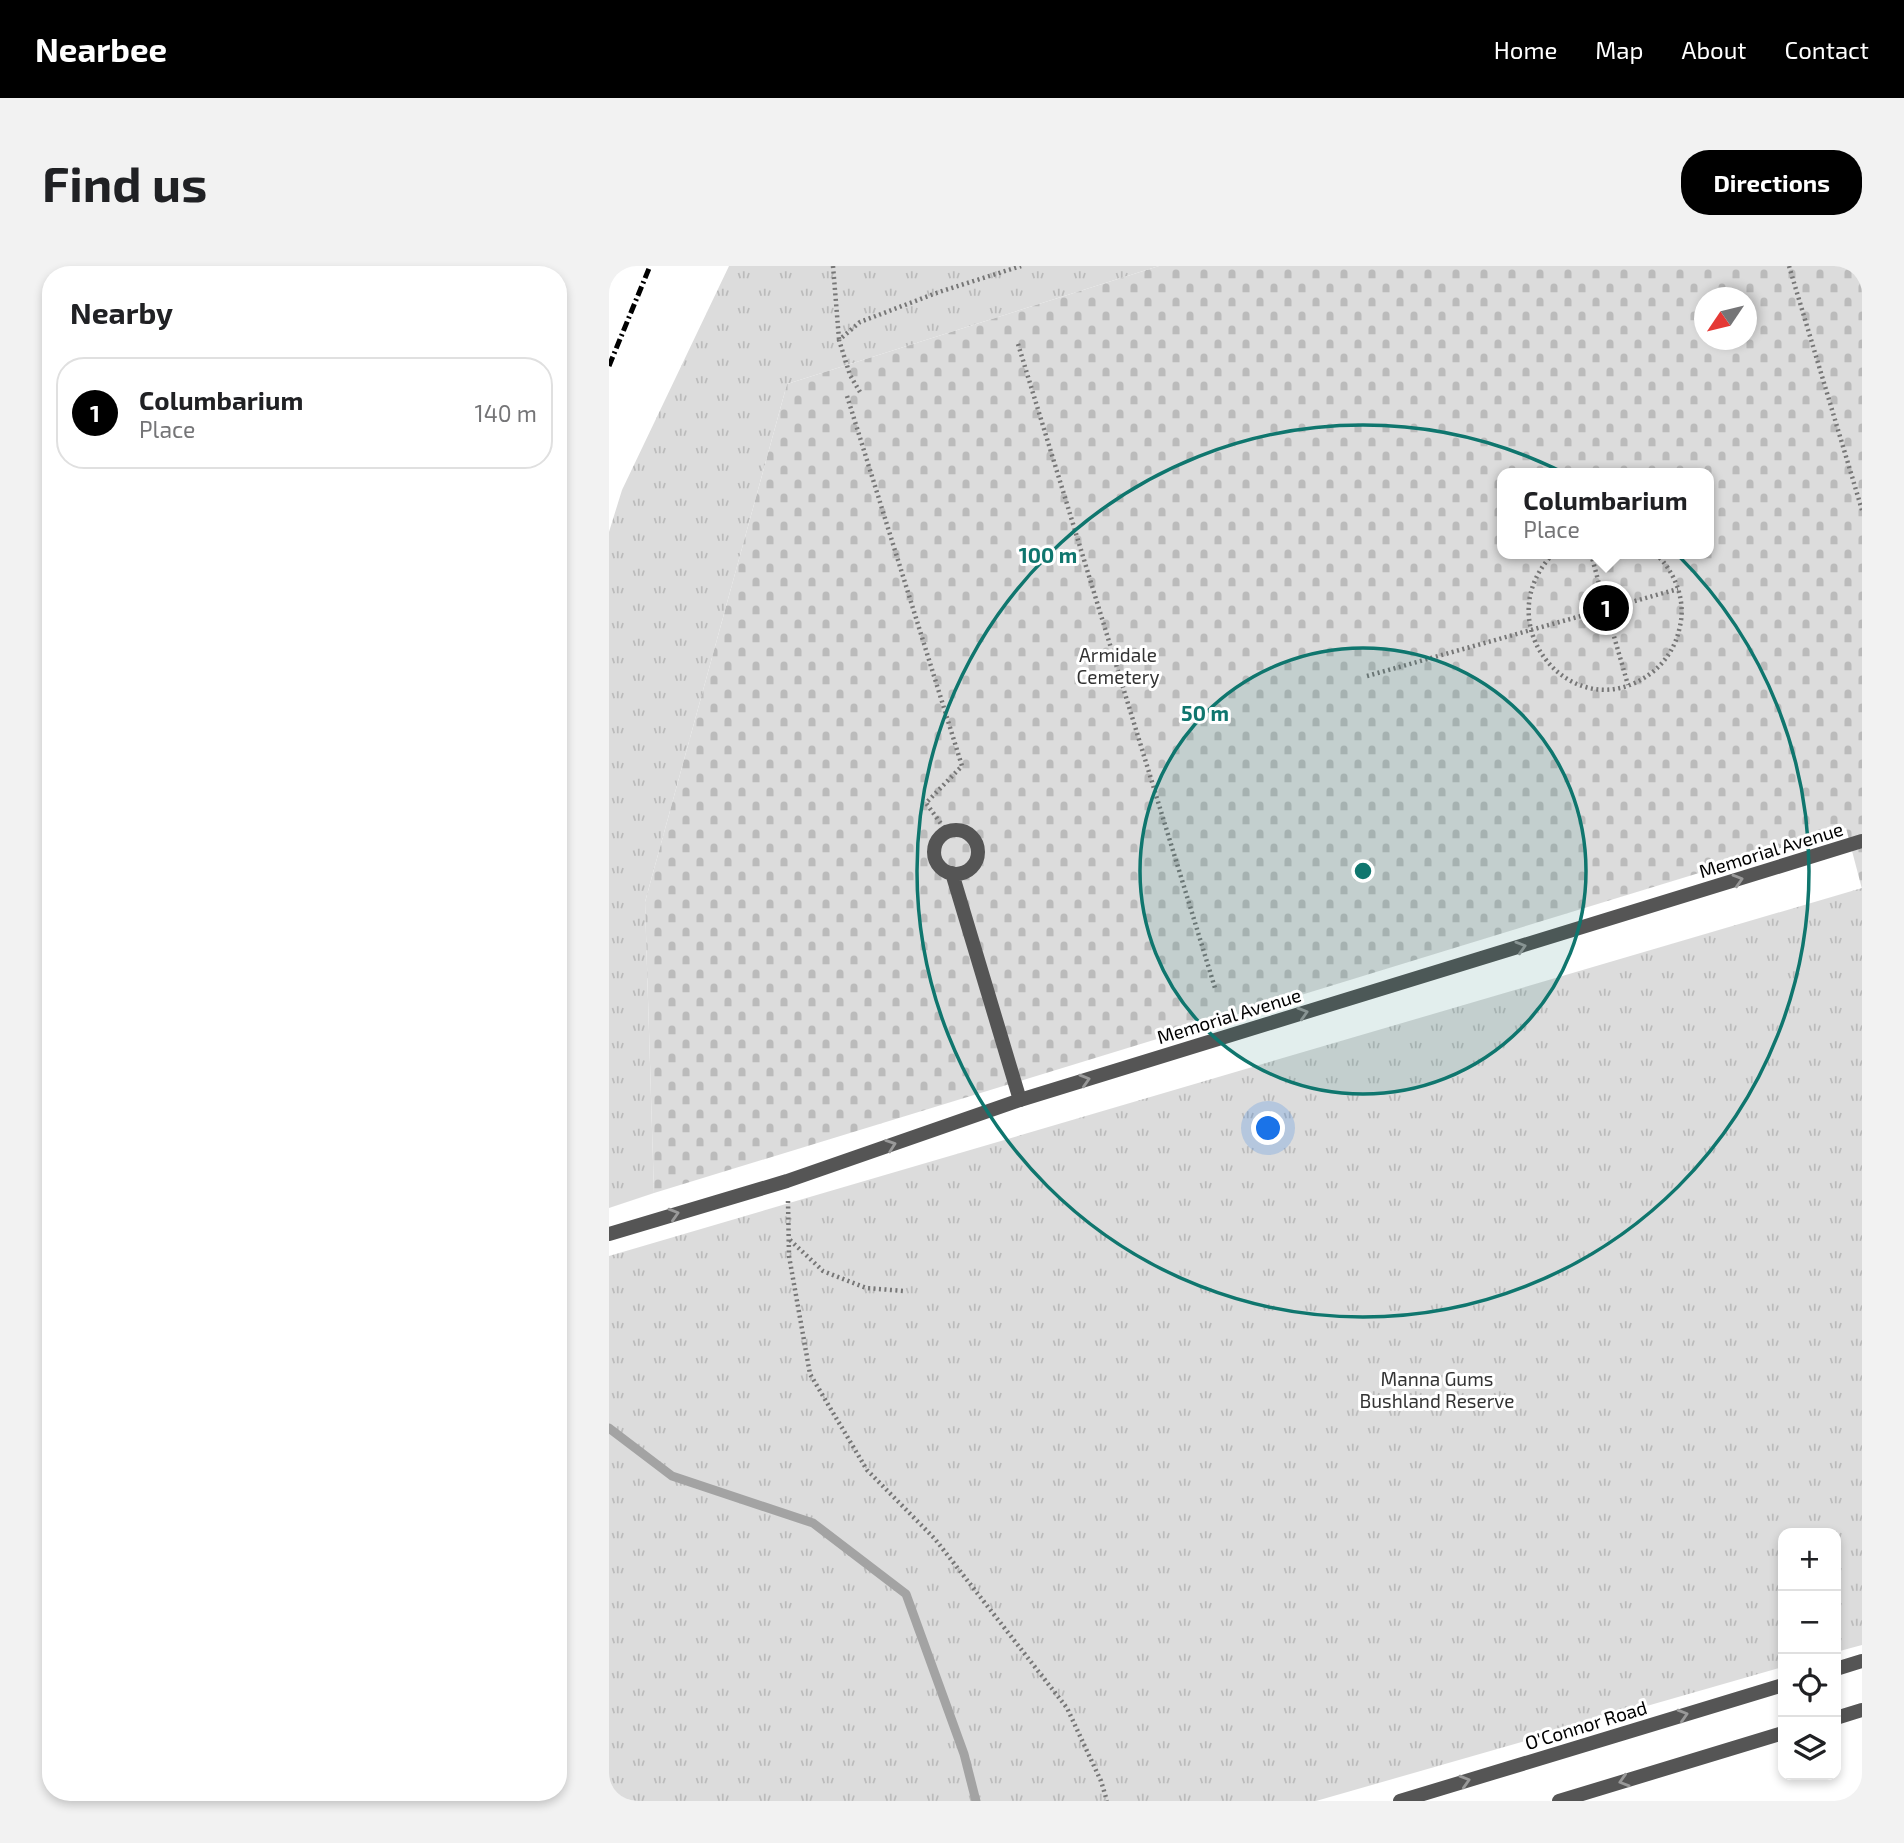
<!DOCTYPE html>
<meta charset="utf-8">
<style>
body{margin:0;font-family:"Exo 2",sans-serif;background:#f2f2f2;color:#202124}
.controls{position:absolute;right:21px;bottom:21px;display:grid;overflow:hidden;border-radius:14px;box-shadow:0 4px 10px #0003}
.controls button{width:63px;height:63px;display:grid;place-items:center;padding:0;border:0;border-bottom:2px solid #e0e0e0;background:#fff;color:#202124;font:35px sans-serif}
.compass{position:absolute;left:1085px;top:21px;width:63px;height:63px;border-radius:50%;background:#fff;box-shadow:0 4px 10px #0003;rotate:235deg}
.you{position:absolute;left:660px;top:863px;width:24px;height:24px;margin:-18px;border:5px solid #fff;border-radius:50%;background:#1a73e8;box-shadow:0 0 0 10px #1a73e833}
.badge{display:grid;place-items:center;width:46px;height:46px;border-radius:50%;background:#000;color:#fff;font-size:23px;font-weight:700}
.pin{position:absolute;translate:-50% -50%;border:4px solid #fff;box-shadow:0 2px 7px #0006}
.popup{position:absolute;left:888px;top:202px;width:217px;height:91px;box-sizing:border-box;display:grid;place-content:center;border-radius:14px;background:#fff;filter:drop-shadow(0 2px 5px #0005);font-size:23px;white-space:nowrap;color:#757577}
.popup b{font-size:26px;color:#202124}
.popup::after{content:'';position:absolute;left:50%;top:100%;margin-left:-14px;border:14px solid transparent;border-top-color:#fff}
.list{margin:0;padding:0;list-style:none}
h2{display:flex;justify-content:space-between;align-items:center;height:91px;margin:0;padding:0 28px;font-size:30px}
h2 small{font-size:23px;font-weight:400;color:#757577}
.list li{display:grid;grid-template-columns:46px 1fr auto;gap:21px;align-items:center;box-sizing:border-box;height:112px;margin:0 14px 14px;padding:0 14px;border:2px solid #e0e0e0;border-radius:28px}
.list b{display:block;font-size:26px;white-space:nowrap}
.list p{margin:0;font-size:23px;white-space:nowrap;color:#757577}
.list em{font-size:23px;font-style:normal;color:#757577}
.icon{flex:none;width:38px;height:38px;fill:none;stroke:currentColor;stroke-width:2;stroke-linecap:round;stroke-linejoin:round}
.map{position:relative;flex:none;width:1253px;height:1535px;overflow:hidden;border-radius:28px}
header{display:flex;align-items:center;gap:42px;box-sizing:border-box;height:98px;padding:0 35px;background:#000;color:#fff}
header strong{font-size:33px}
nav{display:flex;gap:38px;margin-inline-start:auto;font-size:24px}
.intro{display:flex;align-items:center;justify-content:space-between;box-sizing:border-box;height:168px;padding:0 42px}
h1{margin:0;font-size:49px}
.button{padding:18px 32px;border-radius:28px;background:#000;color:#fff;font-size:24px;font-weight:700}
main{display:flex;gap:42px;padding:0 42px}
aside{flex:1;background:#fff;border-radius:28px;box-shadow:0 4px 10px #0003}
.map>svg:first-child{display:block}
</style>
<header>
<strong>Nearbee</strong>
<nav><a>Home</a><a>Map</a><a>About</a><a>Contact</a></nav>
</header>
<div class="intro"><h1>Find us</h1><a class="button">Directions</a></div>
<main>
<aside>
<h2>Nearby<small></small></h2>
<ul class="list">
<li><span class="badge">1</span><div><b>Columbarium</b><p>Place</p></div><em>140 m</em></li>
</ul>
</aside>
<div class="map">
<svg width="1253" height="1535" viewBox="0 0 1253 1535">
<defs>
<pattern id="grass-tufts" width="24" height="20" patternUnits="userSpaceOnUse" patternTransform="scale(1.75)"><rect width="24" height="20" fill="#dcdcdc"/><path d="M3 7l-1-3M5 7V3M7 7l1-3M15 17l-1-3M17 17v-4M19 17l1-3" fill="none" stroke="#bbb"/></pattern>
<pattern id="cemetery-stones" width="16" height="16" patternUnits="userSpaceOnUse" patternTransform="scale(1.75)"><rect width="16" height="16" fill="#dcdcdc"/><path d="M2 7V4a2 2 0 0 1 4 0v3zM10 15v-3a2 2 0 0 1 4 0v3z" fill="#bbb"/></pattern>
</defs>
<rect width="100%" height="100%" fill="#fff"/>
<!-- grass -->
<path fill="url(#grass-tufts)" d="M 120,0 L 550,0 L 178,118 L 36,636 L 45,927 L 0,942 L 0,266 L 13,224 Z
M 1253,622 L 1253,1379 L 1227,1386 L 1227,1267 L 1174,1267 L 1174,1401 L 707,1535 L 0,1535 L 0,990 Z"/>
<!-- cemetery -->
<path fill="url(#cemetery-stones)" fill-rule="evenodd" d="M 550,0 L 1253,0 L 1253,623 L 1237,562 L 45,927 L 36,636 L 178,118 ZM 1096,32 L 1138,32 L 1138,74 L 1096,74 ZM 894,207 L 1100,207 L 1100,288 L 894,288 Z"/>
<g fill="none" stroke-linecap="round" stroke-linejoin="round">
<!-- stream -->
<path stroke="#a3a3a3" stroke-width="9" d="M 0,1162 L 63,1210 L 204,1257 L 297,1328 L 355,1488 L 367,1535"/>
<!-- path -->
<path stroke="#777" stroke-width="4.5" stroke-dasharray="2 3.5" stroke-linecap="butt" d="M 224,0 L 230,73
M 1180,0 L 1253,244
M 409,78 L 606,722
M 251,126 L 241,109 L 230,74 L 251,56 L 330,26 L 412,0
M 238,130 L 353,500 L 317,537 L 338,566
M 944,288 C 876,358 964,464 1041,408 C 1057,396 1067,380 1071,360 C 1077,334 1066,306 1047,288
M 982,288 L 992,325
M979 342a18 18 0 1 1 36 0a18 18 0 1 1-36 0Z
M 1015,338 L 1069,323
M 1002,360 L 1019,419
M 758,410 L 979,348
M 179,935 L 180,990 L 201,1108 L 258,1204 L 326,1273 L 458,1442 L 492,1515 L 498,1535
M 181,974 L 214,1005 L 257,1022 L 295,1025"/>
<!-- service -->
<path stroke="#555" stroke-width="14" d="M325 586a22 22 0 1 1 44 0a22 22 0 1 1-44 0Z
M 343,607 L 411,834"/>
<!-- minor -->
<path stroke="#555" stroke-width="14" d="M 0,968 L 178,915 L 411,834 L 1253,575"/>
<!-- tertiary -->
<path stroke="#555" stroke-width="14" d="M 1227,1403 L 1253,1395
M 1227,1452 L 1253,1444
M 791,1535 L 1174,1419
M 950,1535 L 1174,1467"/>
<!-- rail -->
<path stroke="#000" stroke-width="5" stroke-dasharray="10 3.5 2 3.5" stroke-linecap="butt" d="M 0,100 L 41,0"/>
</g>
<!-- one-way arrows -->
<defs><path id="oneway-chevron" d="M-2-3.5L2.5 0L-2 3.5" fill="none" stroke-width="1.6" stroke-linecap="round" stroke-linejoin="round" transform="scale(1.75)"/></defs>
<g stroke="#999">
<use href="#oneway-chevron" transform="translate(1129 614) rotate(-17)"/>
<use href="#oneway-chevron" transform="translate(912 681) rotate(-17)"/>
<use href="#oneway-chevron" transform="translate(694 747) rotate(-17)"/>
<use href="#oneway-chevron" transform="translate(476 814) rotate(-17)"/>
<use href="#oneway-chevron" transform="translate(282 879) rotate(-19)"/>
<use href="#oneway-chevron" transform="translate(65 948) rotate(-17)"/>
<use href="#oneway-chevron" transform="translate(1074 1449) rotate(-17)"/>
<use href="#oneway-chevron" transform="translate(856 1515) rotate(-17)"/>
<use href="#oneway-chevron" transform="translate(1015 1515) rotate(163)"/>
</g>
<!-- distance rings -->
<circle cx="754" cy="605" r="223" fill="#0f766e" fill-opacity=".12"/>
<g fill="none" stroke="#0f766e" stroke-width="3.5">
<circle cx="754" cy="605" r="223"/>
<circle cx="754" cy="605" r="446"/>
</g>
<g text-anchor="middle" stroke-width="6" stroke-linejoin="round" paint-order="stroke">
<!-- park labels -->
<g font-size="19" fill="#333" stroke="#fff">
<text x="509" y="396">Armidale<tspan x="509" dy="22">Cemetery</tspan></text>
<text x="828" y="1120">Manna Gums<tspan x="828" dy="22">Bushland Reserve</tspan></text>
</g>
<!-- street labels -->
<g font-size="19" fill="#000" stroke="#fff">
<text transform="translate(1162 584) rotate(-17)" y="7">Memorial Avenue</text>
<text transform="translate(620 750) rotate(-17)" y="7">Memorial Avenue</text>
<text transform="translate(977 1459) rotate(-17)" y="7">O'Connor Road</text>
</g>
</g>
<circle cx="754" cy="605" r="10" fill="#0f766e" stroke="#fff" stroke-width="3.5"/>
<g font-size="21" text-anchor="middle" font-weight="bold" fill="#0f766e" stroke="#fff" stroke-width="6" stroke-linejoin="round" paint-order="stroke">
<text x="439" y="297">100 m</text>
<text x="596" y="455">50 m</text>
</g>
</svg>
<div class="controls">
<button>+</button>
<button>−</button>
<button><svg class="icon" aria-label="locate" viewBox="0 0 24 24"><circle cx="12" cy="12" r="6"/><path d="M12 2v4M12 18v4M2 12h4M18 12h4"/></svg></button>
<button><svg class="icon" aria-label="layers" viewBox="0 0 24 24"><path d="M12 4l9 5-9 5-9-5zM3 14l9 5 9-5"/></svg></button>
</div>
<svg class="compass" viewBox="-18 -18 36 36"><path d="M0-13l5 13h-10z" fill="#e53935"/><path d="M0 13l5-13h-10z" fill="#757577"/></svg>
<div class="you"></div>
<div class="pin badge" style="left:997px;top:342px">1</div>
<div class="popup"><b>Columbarium</b>Place</div>
</div>
</main>
